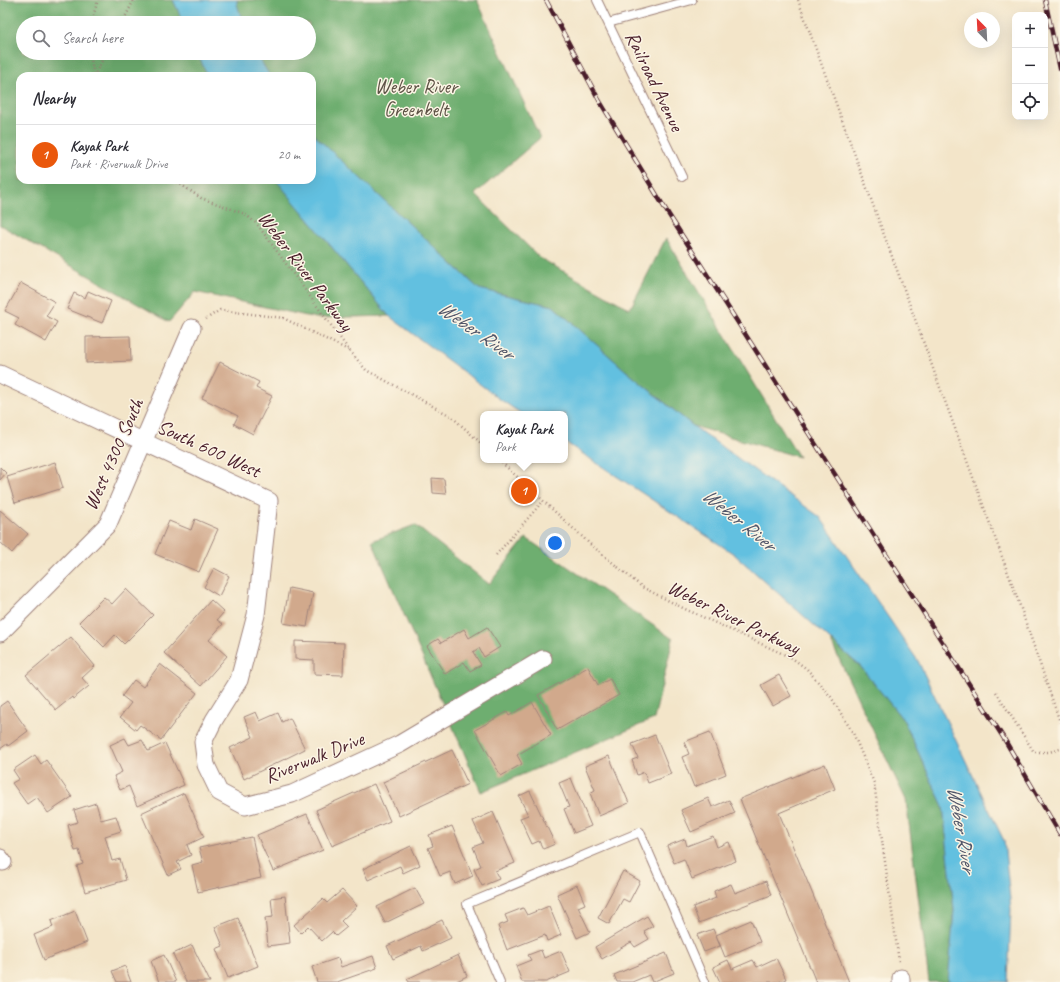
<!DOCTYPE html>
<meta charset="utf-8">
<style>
body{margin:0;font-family:Caveat,sans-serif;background:#f7f7f7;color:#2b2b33}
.controls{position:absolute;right:12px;top:12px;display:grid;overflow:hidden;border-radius:8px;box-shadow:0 4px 16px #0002}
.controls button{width:36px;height:36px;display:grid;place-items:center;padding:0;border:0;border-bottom:1px solid #e1e1e2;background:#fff;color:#2b2b33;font:20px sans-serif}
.compass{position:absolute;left:964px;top:12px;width:36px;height:36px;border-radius:50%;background:#fff;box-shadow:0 4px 16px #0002;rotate:336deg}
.you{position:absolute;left:555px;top:543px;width:14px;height:14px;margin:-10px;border:3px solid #fff;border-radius:50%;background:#1a73e8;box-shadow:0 0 0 6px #1a73e833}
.badge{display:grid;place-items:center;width:26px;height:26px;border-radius:50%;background:#ea580c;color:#fff;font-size:13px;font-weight:700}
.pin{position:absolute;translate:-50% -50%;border:2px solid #fff;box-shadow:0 1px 4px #0006}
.popup{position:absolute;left:480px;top:411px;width:88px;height:52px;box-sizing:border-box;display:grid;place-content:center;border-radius:8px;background:#fff;filter:drop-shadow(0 1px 3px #0005);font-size:13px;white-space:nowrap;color:#7c7c81}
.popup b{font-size:15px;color:#2b2b33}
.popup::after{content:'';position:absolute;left:50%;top:100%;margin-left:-8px;border:8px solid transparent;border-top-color:#fff}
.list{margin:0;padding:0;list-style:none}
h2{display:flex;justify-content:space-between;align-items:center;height:52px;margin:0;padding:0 16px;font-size:17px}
h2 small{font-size:13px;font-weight:400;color:#7c7c81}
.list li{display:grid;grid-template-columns:26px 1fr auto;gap:12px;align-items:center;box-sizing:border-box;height:60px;padding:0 16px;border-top:1px solid #e1e1e2}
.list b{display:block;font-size:15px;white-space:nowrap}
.list p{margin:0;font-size:13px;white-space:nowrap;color:#7c7c81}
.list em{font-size:13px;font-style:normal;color:#7c7c81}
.icon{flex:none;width:22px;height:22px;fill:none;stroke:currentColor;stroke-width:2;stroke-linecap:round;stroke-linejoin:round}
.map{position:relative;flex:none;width:1060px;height:982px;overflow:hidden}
.search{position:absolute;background:#fff;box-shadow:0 4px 16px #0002;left:16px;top:16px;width:300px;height:44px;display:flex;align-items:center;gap:10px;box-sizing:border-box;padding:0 14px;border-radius:22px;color:#7c7c81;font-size:15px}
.panel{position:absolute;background:#fff;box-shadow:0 4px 16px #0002;left:16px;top:72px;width:300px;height:112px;border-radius:12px}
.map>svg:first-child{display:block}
</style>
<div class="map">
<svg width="1060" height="982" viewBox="0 0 1060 982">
<rect width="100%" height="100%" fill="#fcf5e5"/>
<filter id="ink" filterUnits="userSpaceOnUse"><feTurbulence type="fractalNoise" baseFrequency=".025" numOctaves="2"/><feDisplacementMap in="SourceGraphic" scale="8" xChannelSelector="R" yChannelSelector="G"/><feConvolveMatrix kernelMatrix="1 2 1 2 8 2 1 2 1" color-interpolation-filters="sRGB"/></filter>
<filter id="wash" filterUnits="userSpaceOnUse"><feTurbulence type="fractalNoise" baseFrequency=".012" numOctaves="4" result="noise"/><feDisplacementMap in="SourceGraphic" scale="16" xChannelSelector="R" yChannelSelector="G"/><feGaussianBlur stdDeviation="0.9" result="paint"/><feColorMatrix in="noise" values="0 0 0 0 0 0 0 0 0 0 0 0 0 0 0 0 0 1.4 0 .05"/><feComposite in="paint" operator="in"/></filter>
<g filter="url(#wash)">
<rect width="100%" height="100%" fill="#f3e5c9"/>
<!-- forest -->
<path fill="#6eae70" stroke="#5c664e" d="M 0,0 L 173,0 L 184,23 L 23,23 L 23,53 L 197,53 L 208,76 L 20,76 L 20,180 L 276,180 L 389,316 L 316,318 L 195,292 L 169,322 L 0,225 Z
M 237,0 L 477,0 L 540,138 L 475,194 L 540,258 L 630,309 L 666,238 L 799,457 L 693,426 L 625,370 L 553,306 L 479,289 L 312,133 L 312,76 L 270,76 L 256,53 L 309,53 L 309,23 L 243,23 L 237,4 Z
M 415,525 L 489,584 L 526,538 L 673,639 L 654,719 L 481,792 L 372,541 Z
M 830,640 L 861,667 L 904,721 L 943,806 L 954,910 L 948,982 L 929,982 L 906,800 Z"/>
<!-- water -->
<path fill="#62c0e0" stroke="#567086" d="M 173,0 L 237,0 L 237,4 L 243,23 L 184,23 Z
M 197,53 L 256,53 L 270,76 L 208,76 Z
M 312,133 L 479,289 L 553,306 L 625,370 L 693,426 L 820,517 L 918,661 L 1004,841 L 1011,909 L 1008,982 L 948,982 L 954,910 L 943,806 L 904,721 L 861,667 L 734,554 L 565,442 L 565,414 L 522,414 L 501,400 L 389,316 L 276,180 L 312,180 Z"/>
<g id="blocks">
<!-- building -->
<path fill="#d1a98c" d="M 21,283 L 55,302 L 46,316 L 57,322 L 46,342 L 15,325 L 19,318 L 5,311 Z
M 88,291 L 111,301 L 102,323 L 67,309 L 74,293 L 85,298 Z
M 130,336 L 131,361 L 86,363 L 86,337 Z
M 220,362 L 259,382 L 256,388 L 272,396 L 253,434 L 234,424 L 238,416 L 202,398 Z
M 55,462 L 63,488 L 15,503 L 7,477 Z
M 0,467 L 6,473 L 0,480 Z
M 432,478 L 444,479 L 446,494 L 433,493 Z
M 0,510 L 28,534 L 12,553 L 0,542 Z
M 195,519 L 218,529 L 199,572 L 155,554 L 169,521 L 191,530 Z
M 214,568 L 229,576 L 219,596 L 204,587 Z
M 289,588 L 313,593 L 307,627 L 283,623 Z
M 126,589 L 153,615 L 124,644 L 115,635 L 104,647 L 79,622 L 104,597 L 112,604 Z
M 211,600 L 224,612 L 217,620 L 223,624 L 209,640 L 227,656 L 201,686 L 164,653 Z
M 487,627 L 500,647 L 484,657 L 479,648 L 473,652 L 481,665 L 470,671 L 464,662 L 445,674 L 427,646 L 438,639 L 441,643 L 464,629 L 469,638 Z
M 71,637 L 95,666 L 82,678 L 89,686 L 73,699 L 72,697 L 56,710 L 26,675 Z
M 295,641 L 344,643 L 343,675 L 314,674 L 314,660 L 295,659 Z
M 160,664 L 197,693 L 161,740 L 140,725 L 136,730 L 120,717 L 131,703 L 122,696 L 134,680 L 143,687 Z
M 588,667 L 598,685 L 610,679 L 619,695 L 557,730 L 538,695 Z
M 779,675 L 791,696 L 773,706 L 761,685 Z
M 7,701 L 28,731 L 8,746 L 7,744 L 0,749 L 0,706 Z
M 532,702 L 551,735 L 517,755 L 522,764 L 501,776 L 475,730 L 507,712 L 509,716 Z
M 256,712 L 260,721 L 278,713 L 282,722 L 290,718 L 305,749 L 244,779 L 230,748 L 253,737 L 244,717 Z
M 710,732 L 726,774 L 694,787 L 682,757 L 689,754 L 684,742 Z
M 655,735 L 671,774 L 648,783 L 644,772 L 637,775 L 632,760 L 638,758 L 632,744 Z
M 125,738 L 129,745 L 142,740 L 148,751 L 165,743 L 184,785 L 137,806 L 129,786 L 120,790 L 114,776 L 122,772 L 110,745 Z
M 452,750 L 468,784 L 399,816 L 383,782 Z
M 35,755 L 41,764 L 46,760 L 72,797 L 48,813 L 37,797 L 27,804 L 12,783 L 19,779 L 13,770 Z
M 609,756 L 629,803 L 599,816 L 590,793 L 595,790 L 585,766 Z
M 825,764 L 835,789 L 779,813 L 849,982 L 816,982 L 740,799 Z
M 571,778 L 591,826 L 574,833 L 564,809 L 569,807 L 559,783 Z
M 374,784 L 390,821 L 332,846 L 316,810 Z
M 530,791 L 555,844 L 543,849 L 539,841 L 532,844 L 520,818 L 528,815 L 519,796 Z
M 184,793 L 204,837 L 187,845 L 191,855 L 177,862 L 181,869 L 168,875 L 141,813 Z
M 708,798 L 712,807 L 729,800 L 735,813 L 691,832 L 681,810 Z
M 96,803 L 101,820 L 116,816 L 121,831 L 105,836 L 112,861 L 120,859 L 126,880 L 85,892 L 77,866 L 83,864 L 79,850 L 75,851 L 68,825 L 78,822 L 74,810 Z
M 493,812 L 515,863 L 495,871 L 499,879 L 482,886 L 474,869 L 481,866 L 473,847 L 483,843 L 473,821 Z
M 307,814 L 323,850 L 273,871 L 257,835 Z
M 452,826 L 473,876 L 455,884 L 450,872 L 440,876 L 428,848 L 433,846 L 429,835 Z
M 713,836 L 717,847 L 729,842 L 736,861 L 692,879 L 684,859 L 674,863 L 667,846 L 685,839 L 687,846 Z
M 252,837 L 261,878 L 198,892 L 192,865 L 203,862 L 199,848 Z
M 411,846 L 420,865 L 403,873 L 400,866 L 368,880 L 363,869 Z
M 623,871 L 640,881 L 629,902 L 623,899 L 609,924 L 598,918 Z
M 766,881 L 771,895 L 699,923 L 693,907 L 716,898 L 714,891 L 731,884 L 735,893 Z
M 577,885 L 585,904 L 578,907 L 590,932 L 577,938 L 557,894 Z
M 415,888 L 424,904 L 385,923 L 377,907 Z
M 342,890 L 357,906 L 341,921 L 347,927 L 336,936 L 332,932 L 322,941 L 308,926 L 301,933 L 294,925 L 323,899 L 327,903 Z
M 285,896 L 290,943 L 268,946 L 265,918 L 273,917 L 271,898 Z
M 549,906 L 561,935 L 547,941 L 545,935 L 507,950 L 498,926 L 508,922 L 505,915 L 523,908 L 527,915 Z
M 75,911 L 87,942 L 44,960 L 34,935 L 53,927 L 51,921 Z
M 647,916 L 653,926 L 644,931 L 649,939 L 635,947 L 631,942 L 602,959 L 595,947 Z
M 238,918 L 258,966 L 228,978 L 216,949 L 223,946 L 215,927 Z
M 442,920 L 451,938 L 423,951 L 421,946 L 393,959 L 387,946 Z
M 751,920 L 760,942 L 725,957 L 716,935 Z
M 713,929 L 720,946 L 704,952 L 697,935 Z
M 192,945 L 210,982 L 186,982 L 173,954 Z
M 541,950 L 544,958 L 561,951 L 570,972 L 546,982 L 522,982 L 516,966 L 531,960 L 528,955 Z
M 666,953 L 674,973 L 652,982 L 649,975 L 632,982 L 617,982 L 614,975 Z
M 164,955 L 176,982 L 159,982 L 151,961 Z
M 458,955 L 467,976 L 455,982 L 409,982 L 407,979 Z
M 373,956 L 377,968 L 337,982 L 317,982 L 312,967 L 338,958 L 341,967 Z
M 776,958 L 786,979 L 778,982 L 720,982 L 713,967 L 728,960 L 732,969 L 753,960 L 757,967 Z
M 125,966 L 131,982 L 117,982 L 112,971 Z"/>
</g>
</g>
<g filter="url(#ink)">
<use href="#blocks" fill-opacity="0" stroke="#9e827a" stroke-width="1"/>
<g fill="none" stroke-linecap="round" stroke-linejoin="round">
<defs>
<path id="lane" d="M 597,0 L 682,177
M 608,23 L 692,0
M 500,982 L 467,904 L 640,832 L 705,982"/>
<path id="street" d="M 0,374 L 269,501 L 256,615 L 239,680 L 214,720 L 203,742 L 206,765 L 219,792 L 245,806 L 292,794 L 400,744 L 543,659
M 0,633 L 108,524 L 192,328
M 0,858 L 3,862
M 901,978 L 901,982"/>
</defs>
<!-- lane casing -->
<use href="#lane" stroke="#9e827a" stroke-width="10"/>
<!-- street casing -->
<use href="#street" stroke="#9e827a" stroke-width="19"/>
<!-- path -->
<path stroke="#9e827a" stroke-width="2.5" stroke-dasharray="1 3" stroke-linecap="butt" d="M 798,0 L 1019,603 L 1060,722
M 91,23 L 98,0
M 122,23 L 134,0
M 90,53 L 94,76
M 94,76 L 106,53
M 174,180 L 201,198 L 245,214 L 257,224 L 349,350 L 366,370 L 451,416 L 483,445
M 206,319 L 220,310 L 283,318 L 348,350
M 499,460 L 590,544 L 642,587 L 685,609 L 792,658 L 807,669 L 831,697 L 853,733 L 874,783 L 899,962
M 496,555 L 543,501
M 996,692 L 1034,752 L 1049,752 L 1060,749"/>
<!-- lane -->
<use href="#lane" stroke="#fff" stroke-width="8"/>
<!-- street -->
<use href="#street" stroke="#fff" stroke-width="17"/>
<defs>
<path id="rail" d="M 546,0 L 599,100 L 669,215 L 1003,737 L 1060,834
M 1045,0 L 1060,69"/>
</defs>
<!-- rail casing -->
<use href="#rail" stroke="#4a1f2b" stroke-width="4.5"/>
<!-- rail -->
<use href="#rail" stroke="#fcf5e5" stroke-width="3" stroke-dasharray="9" stroke-linecap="butt"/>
</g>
</g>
<g text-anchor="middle" stroke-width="3" stroke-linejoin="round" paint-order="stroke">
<!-- street labels -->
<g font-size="20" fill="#4a1f2b" stroke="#fcf5e5">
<text transform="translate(655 81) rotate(64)" y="7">Railroad Avenue</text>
<text transform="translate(306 271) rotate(53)" y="7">Weber River Parkway</text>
<text transform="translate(209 448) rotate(25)" y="7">South 600 West</text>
<text transform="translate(113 454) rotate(-66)" y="7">West 4300 South</text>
<text transform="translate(734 617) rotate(26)" y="7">Weber River Parkway</text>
<text transform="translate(314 757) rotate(-22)" y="7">Riverwalk Drive</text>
</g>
<!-- park labels -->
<g font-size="20" fill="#5d5245" stroke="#fcf5e5">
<text x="416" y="93">Weber River<tspan x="416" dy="23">Greenbelt</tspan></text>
</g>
<!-- water labels -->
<g font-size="21" font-style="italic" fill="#52576a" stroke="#fcf5e5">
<text transform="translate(476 330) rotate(35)" y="7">Weber River</text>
<text transform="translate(739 519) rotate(39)" y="7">Weber River</text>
<text transform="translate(962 829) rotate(80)" y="7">Weber River</text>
</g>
</g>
</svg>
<div class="controls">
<button>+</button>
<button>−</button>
<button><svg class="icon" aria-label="locate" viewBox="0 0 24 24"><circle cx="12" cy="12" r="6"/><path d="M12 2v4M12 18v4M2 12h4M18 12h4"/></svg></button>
</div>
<svg class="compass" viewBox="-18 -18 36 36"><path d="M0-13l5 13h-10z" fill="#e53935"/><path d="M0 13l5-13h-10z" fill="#7c7c81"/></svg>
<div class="you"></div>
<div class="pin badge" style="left:524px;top:491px">1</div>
<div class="popup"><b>Kayak Park</b>Park</div>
<div class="search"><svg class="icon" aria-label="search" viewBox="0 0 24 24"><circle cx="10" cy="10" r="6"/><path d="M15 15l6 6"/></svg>Search here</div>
<section class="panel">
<h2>Nearby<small></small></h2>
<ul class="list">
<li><span class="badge">1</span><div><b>Kayak Park</b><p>Park · Riverwalk Drive</p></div><em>20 m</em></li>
</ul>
</section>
</div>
